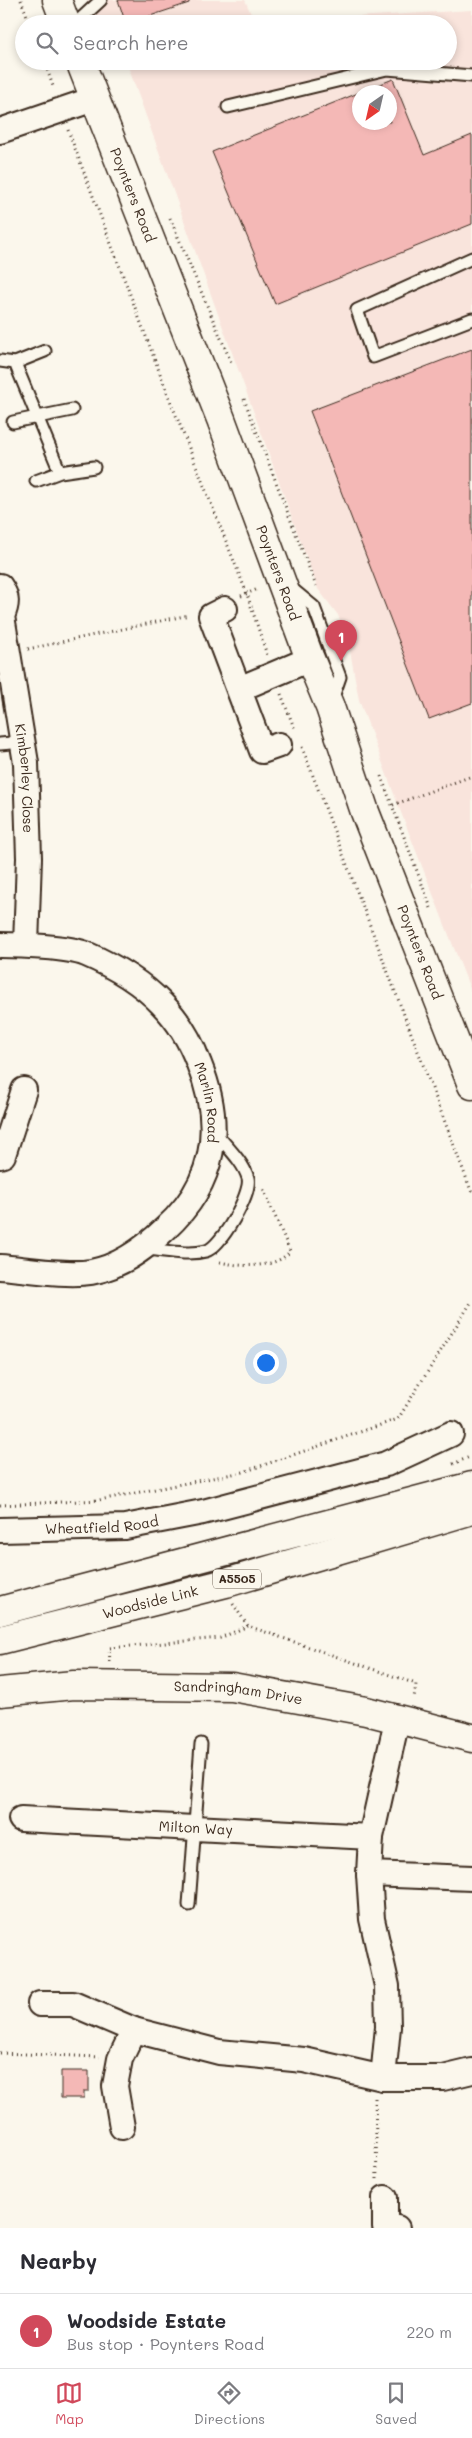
<!DOCTYPE html>
<meta charset="utf-8">
<style>
body{margin:0;font-family:Mali,sans-serif;background:#f7f7f7;color:#2b2b33}
.compass{position:absolute;left:352px;top:85px;width:45px;height:45px;border-radius:50%;background:#fff;box-shadow:0 2px 8px #0003;rotate:214deg}
.you{position:absolute;left:265px;top:1362px;width:18px;height:18px;margin:-12px;border:4px solid #fff;border-radius:50%;background:#1a73e8;box-shadow:0 0 0 8px #1a73e833}
.badge{display:grid;place-items:center;width:32px;height:32px;border-radius:50%;background:#d1495b;color:#fff;font-size:16px;font-weight:700}
.pin{position:absolute;translate:-50% -41px;filter:drop-shadow(0 1px 2px #0008)}
.pin::after{content:'';position:absolute;top:26px;width:18px;height:15px;background:inherit;clip-path:polygon(0 0,100% 0,50% 100%)}
.list{margin:0;padding:0;list-style:none}
h2{display:flex;justify-content:space-between;align-items:center;height:65px;margin:0;padding:0 20px;font-size:21px}
h2 small{font-size:16px;font-weight:400;color:#7c7c81}
.list li{display:grid;grid-template-columns:32px 1fr auto;gap:15px;align-items:center;box-sizing:border-box;height:75px;padding:0 20px;border-top:1px solid #e1e1e2}
.list b{display:block;font-size:19px;white-space:nowrap}
.list p{margin:0;font-size:16px;white-space:nowrap;color:#7c7c81}
.list em{font-size:16px;font-style:normal;color:#7c7c81}
.icon{flex:none;width:28px;height:28px;fill:none;stroke:currentColor;stroke-width:2;stroke-linecap:round;stroke-linejoin:round}
.map{position:relative;flex:none;width:472px;height:2228px;overflow:hidden}
.search{position:absolute;background:#fff;box-shadow:0 2px 8px #0003;left:15px;right:15px;top:15px;height:55px;display:flex;align-items:center;gap:12px;box-sizing:border-box;padding:0 18px;border-radius:28px;color:#7c7c81;font-size:19px}
.sheet{height:140px;background:#fff}
nav{display:flex;justify-content:space-around;align-items:center;box-sizing:border-box;height:70px;border-top:1px solid #e1e1e2;background:#fff;font-size:14px;color:#7c7c81}
nav a{display:grid;justify-items:center;gap:2px}
nav .on{color:#d1495b}
.map>svg:first-child{display:block}
</style>
<div class="map">
<svg width="472" height="2228" viewBox="0 0 472 2228">
<rect width="100%" height="100%" fill="#fbf7ec"/>
<filter id="ink" filterUnits="userSpaceOnUse"><feTurbulence type="fractalNoise" baseFrequency=".02" numOctaves="2"/><feDisplacementMap in="SourceGraphic" scale="10" xChannelSelector="R" yChannelSelector="G"/><feConvolveMatrix kernelMatrix="1 2 1 2 8 2 1 2 1" color-interpolation-filters="sRGB"/></filter>
<g filter="url(#ink)">
<!-- built -->
<path fill="#f9e4dc" fill-rule="evenodd" d="M 87,0 L 245,0 L 255,23 L 472,10 L 472,994 L 400,810 L 359,700 L 350,651 L 338,615 L 318,589 L 126,61 L 448,61 L 448,24 L 97,24 ZM 360,92 L 390,92 L 390,122 L 360,122 Z"/>
<!-- building -->
<path fill="#f4b8b6" stroke="#3b2a1e" fill-rule="evenodd" d="M 118,0 L 189,0 L 189,3 L 126,24 Z
M 393,79 L 424,155 L 472,135 L 472,224 L 275,304 L 212,152 ZM 360,92 L 390,92 L 390,122 L 360,122 Z
M 472,349 L 472,703 L 429,719 L 310,411 Z
M 61,2071 L 89,2071 L 89,2091 L 84,2091 L 84,2098 L 61,2098 Z"/>
<g fill="none" stroke-linecap="round" stroke-linejoin="round">
<defs>
<path id="service" d="M 75,24 L 101,0
M 228,107 L 387,69 L 472,76
M 472,258 L 357,310 L 373,357 L 472,319
M 0,361 L 15,363 L 60,472 L 94,467
M 15,363 L 45,351
M 13,422 L 72,410
M 36,481 L 60,472
M 291,588 L 314,607 L 340,677 L 332,700
M 0,744 L 23,742
M 145,1249 C 163,1250 187,1256 206,1251 C 221,1247 252,1193 248,1178 C 243,1161 225,1145 214,1131
M 189,1905 L 201,1744"/>
<g id="minor">
<path d="M 0,131 L 94,99"/>
<path id="s1" d="M 0,586 C 8,597 7,605 2,616 L 26,763 L 29,858 L 26,945"/>
<path d="M 225,609 L 211,616 L 262,751 L 279,745"/>
<path d="M 239,689 L 310,659"/>
<path id="s2" d="M 0,945 C 21,945 68,947 86,954 C 114,966 141,982 162,1004 C 179,1021 191,1042 199,1064 C 224,1126 216,1183 165,1229 C 144,1249 120,1267 91,1272 C 66,1276 26,1269 0,1267"/>
<path d="M 0,1156 L 3,1155 L 24,1090"/>
<path id="s3" d="M 0,1530 L 125,1527 L 203,1512 L 386,1464 L 451,1434"/>
<path id="s4" d="M 21,1819 L 371,1837"/>
<path d="M 369,1874 L 472,1878"/>
<path d="M 40,2004 L 73,2004 L 134,2030"/>
<path d="M 383,2078 L 388,2027 L 387,1986 L 372,1919 L 369,1874 L 371,1837 L 397,1720"/>
<path d="M 122,2127 L 115,2086 L 120,2059 L 134,2030 L 219,2052 L 304,2060 L 383,2078 L 443,2078 L 472,2071"/>
<path d="M 385,2198 L 385,2227 L 397,2228"/>
</g>
<g id="tertiary">
<path d="M 57,0 L 66,24"/>
<path id="s5" d="M 80,61 L 221,419 L 310,659 L 330,707 L 365,812 L 472,1085"/>
<path id="s6" d="M 0,1692 L 74,1685 L 232,1687 L 366,1711 L 472,1738"/>
</g>
<g id="primary">
<path d="M 0,1611 L 472,1486"/>
<path id="s7" d="M 0,1640 L 226,1583 L 472,1510"/>
</g>
</defs>
<!-- service casing -->
<use href="#service" stroke="#3b2a1e" stroke-width="15"/>
<!-- minor casing -->
<use href="#minor" stroke="#3b2a1e" stroke-width="28"/>
<!-- tertiary casing -->
<use href="#tertiary" stroke="#3b2a1e" stroke-width="31"/>
<!-- primary casing -->
<use href="#primary" stroke="#3b2a1e" stroke-width="31"/>
<!-- path -->
<path stroke="#3b2a1e" stroke-width="3" stroke-dasharray="1 4" stroke-linecap="butt" d="M 21,0 L 30,24
M 44,61 L 54,89
M 68,130 L 170,400 L 247,594 L 267,655
M 170,218 L 231,362
M 244,399 L 316,586
M 241,596 L 258,589
M 28,649 L 189,615
M 281,694 L 295,730
M 302,747 L 472,1193
M 381,776 L 431,908
M 393,805 L 472,776
M 220,1262 C 240,1267 277,1269 290,1251 L 263,1188
M 453,1464 L 472,1456
M 0,1505 L 99,1500 L 243,1472 L 398,1419 L 472,1301
M 233,1604 L 248,1626 L 416,1684 L 414,1698
M 110,1662 L 109,1648 L 220,1638 L 248,1626
M 0,2053 L 100,2057
M 375,2098 L 377,2179"/>
<!-- service -->
<use href="#service" stroke="#fbf7ec" stroke-width="11"/>
<!-- minor -->
<use href="#minor" stroke="#fbf7ec" stroke-width="24"/>
<!-- tertiary -->
<use href="#tertiary" stroke="#fbf7ec" stroke-width="28"/>
<!-- primary -->
<use href="#primary" stroke="#fbf7ec" stroke-width="28"/>
</g>
</g>
<g text-anchor="middle" stroke-width="5" stroke-linejoin="round" paint-order="stroke">
<!-- shield labels -->
<rect fill="#fbf7ec" stroke="#75685c" stroke-width="1" x="213" y="1569.5" width="48" height="19" rx="4"/>
<g font-size="12" font-weight="bold" fill="#3b2a1e">
<text x="237" y="1583">A5505</text>
</g>
<!-- street labels -->
<g font-size="14" fill="#3b2a1e" stroke="#fbf7ec">
<text dy="5" stroke="none"><textPath href="#s5" startOffset="144">Poynters Road</textPath></text>
<text dy="5" stroke="none"><textPath href="#s5" startOffset="549">Poynters Road</textPath></text>
<text dy="5" stroke="none"><textPath href="#s1" startOffset="196">Kimberley Close</textPath></text>
<text dy="5" stroke="none"><textPath href="#s5" startOffset="954">Poynters Road</textPath></text>
<text dy="5" stroke="none"><textPath href="#s2" startOffset="289">Marlin Road</textPath></text>
<text dy="5" stroke="none"><textPath href="#s3" startOffset="102">Wheatfield Road</textPath></text>
<text dy="5" stroke="none"><textPath href="#s7" startOffset="155">Woodside Link</textPath></text>
<text dy="5" stroke="none"><textPath href="#s6" startOffset="239">Sandringham Drive</textPath></text>
<text dy="5" stroke="none"><textPath href="#s4" startOffset="175">Milton Way</textPath></text>
</g>
</g>
</svg>
<svg class="compass" viewBox="-18 -18 36 36"><path d="M0-13l5 13h-10z" fill="#e53935"/><path d="M0 13l5-13h-10z" fill="#7c7c81"/></svg>
<div class="you"></div>
<div class="pin badge" style="left:341px;top:661px">1</div>
<div class="search"><svg class="icon" aria-label="search" viewBox="0 0 24 24"><circle cx="10" cy="10" r="6"/><path d="M15 15l6 6"/></svg>Search here</div>
</div>
<section class="sheet">
<h2>Nearby<small></small></h2>
<ul class="list">
<li><span class="badge">1</span><div><b>Woodside Estate</b><p>Bus stop · Poynters Road</p></div><em>220 m</em></li>
</ul>
</section>
<nav>
<a class="on"><svg class="icon" aria-label="map" viewBox="0 0 24 24"><path d="M3 6l6-2 6 2 6-2v14l-6 2-6-2-6 2zM9 4v14M15 6v14"/></svg>Map</a>
<a><svg class="icon" aria-label="directions" viewBox="0 0 24 24"><path d="M12 3l9 9-9 9-9-9zM9 14v-3h6M13 9l2 2-2 2"/></svg>Directions</a>
<a><svg class="icon" aria-label="saved" viewBox="0 0 24 24"><path d="M7 4h10v16l-5-4-5 4z"/></svg>Saved</a>
</nav>
